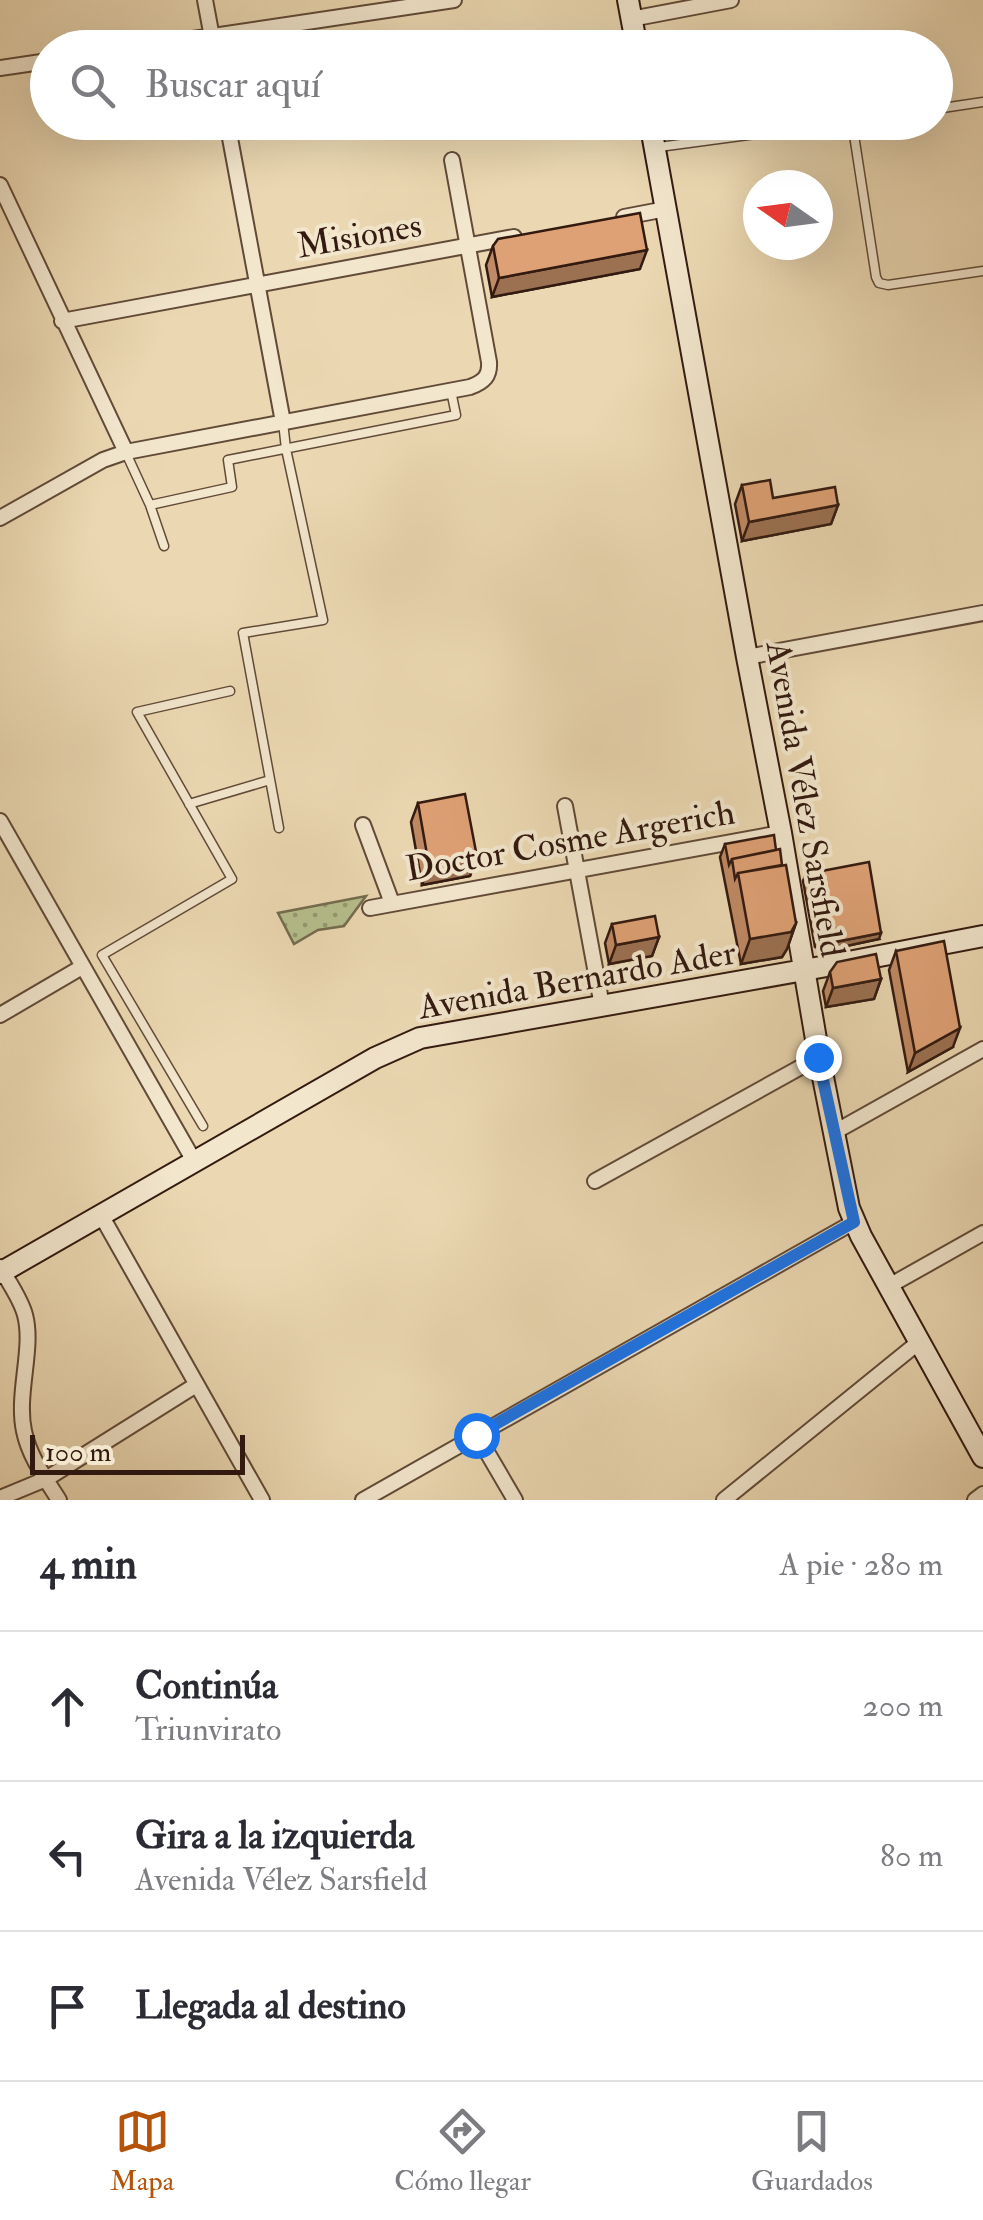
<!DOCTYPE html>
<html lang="es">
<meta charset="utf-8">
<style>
body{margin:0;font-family:"IM FELL Double Pica",serif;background:#f2f2f3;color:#2b2b33}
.compass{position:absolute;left:743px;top:170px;width:90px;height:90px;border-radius:50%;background:#fff;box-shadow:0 10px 40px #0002;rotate:284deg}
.scale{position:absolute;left:30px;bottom:25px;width:215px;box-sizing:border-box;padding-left:10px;border:5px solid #331a10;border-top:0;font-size:28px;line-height:35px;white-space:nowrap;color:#331a10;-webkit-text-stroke:8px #f2e6cd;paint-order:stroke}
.stop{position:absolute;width:30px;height:30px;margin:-22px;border:8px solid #1a73e8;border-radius:50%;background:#fff}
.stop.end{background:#1a73e8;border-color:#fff;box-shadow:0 2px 10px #0008}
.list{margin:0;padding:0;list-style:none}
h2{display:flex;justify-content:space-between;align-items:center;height:130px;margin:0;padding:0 40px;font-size:42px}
h2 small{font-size:32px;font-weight:400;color:#7c7c81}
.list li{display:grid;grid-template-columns:65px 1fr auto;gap:30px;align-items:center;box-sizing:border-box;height:150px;padding:0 40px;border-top:2px solid #e1e1e2}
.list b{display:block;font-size:38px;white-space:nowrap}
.list p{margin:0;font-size:32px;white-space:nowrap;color:#7c7c81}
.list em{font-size:32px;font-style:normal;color:#7c7c81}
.icon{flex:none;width:55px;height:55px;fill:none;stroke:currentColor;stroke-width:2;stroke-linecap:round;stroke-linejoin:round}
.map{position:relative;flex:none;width:983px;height:1500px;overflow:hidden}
.search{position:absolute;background:#fff;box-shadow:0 10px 40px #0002;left:30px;right:30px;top:30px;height:110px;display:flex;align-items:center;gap:25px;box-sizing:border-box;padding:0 35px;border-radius:55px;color:#7c7c81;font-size:38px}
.sheet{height:580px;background:#fff}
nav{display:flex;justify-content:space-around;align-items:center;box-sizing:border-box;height:140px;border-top:2px solid #e1e1e2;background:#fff;font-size:28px;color:#7c7c81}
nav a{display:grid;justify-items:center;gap:5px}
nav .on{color:#b45309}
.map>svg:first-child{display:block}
</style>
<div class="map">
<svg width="983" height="1500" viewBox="0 0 983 1500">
<defs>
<pattern id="grass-dots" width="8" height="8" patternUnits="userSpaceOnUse" patternTransform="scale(2.5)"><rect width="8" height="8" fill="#b6bf8d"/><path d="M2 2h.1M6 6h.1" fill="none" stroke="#959a72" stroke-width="1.8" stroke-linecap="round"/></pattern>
</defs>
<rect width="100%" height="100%" fill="#ebd8b2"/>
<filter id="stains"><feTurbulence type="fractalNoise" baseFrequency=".002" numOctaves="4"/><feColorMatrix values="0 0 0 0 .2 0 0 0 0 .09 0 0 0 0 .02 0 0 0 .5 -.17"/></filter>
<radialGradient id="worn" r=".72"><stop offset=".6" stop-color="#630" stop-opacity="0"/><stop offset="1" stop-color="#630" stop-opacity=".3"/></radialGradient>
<!-- grass -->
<path fill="url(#grass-dots)" stroke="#746c4e" stroke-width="2.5" d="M 366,896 L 344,926 L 318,930 L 294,944 L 278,913 Z"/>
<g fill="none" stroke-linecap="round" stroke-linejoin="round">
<defs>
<path id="lane" d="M 936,109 L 983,102
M 852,122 L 876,277 L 879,283 L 888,285 L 983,271
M 659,147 L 845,122
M 126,453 L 150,505 L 164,546
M 150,505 L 232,487 L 228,460 L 456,415 L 451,391
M 189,804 L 270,780
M 279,828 L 243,633 L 323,620 L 286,449 L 283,422
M 203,1126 L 102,955 L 232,879 L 137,712 L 230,691"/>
<path id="street" d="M 205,0 L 214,48
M 631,19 L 731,0
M 132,48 L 454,0
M 0,68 L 48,61
M 227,122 L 283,422
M 0,185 L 126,452
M 624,217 L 666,209
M 62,321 L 514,237
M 0,518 L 103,460 L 126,452 L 470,387 C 484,382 490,376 489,362 L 452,160
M 747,657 L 983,613
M 565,806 L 602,1006
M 0,821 L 194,1161
M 363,825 L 392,903
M 370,908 L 781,833
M 0,1015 L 82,967
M 833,1133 L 983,1049
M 595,1181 L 819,1057
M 101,1215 L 262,1500
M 0,1267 C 8,1281 21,1299 25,1315 C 34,1348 16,1394 24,1431 C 29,1456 45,1478 59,1500
M 889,1286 L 983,1233
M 477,1435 L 515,1500
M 0,1498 L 46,1479 L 196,1385
M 363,1500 L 854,1222
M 724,1500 L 919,1342
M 975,1500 L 983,1494"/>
<path id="secondary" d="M 628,0 L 637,48
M 650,122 L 747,657 L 781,833 L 819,1057 L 849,1208 L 861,1236 L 983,1457
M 0,1273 L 375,1058 L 420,1038 L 838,964 L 983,936"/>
</defs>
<!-- lane casing -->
<use href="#lane" stroke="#614a38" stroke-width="11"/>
<!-- street casing -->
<use href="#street" stroke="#614a38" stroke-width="18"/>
<!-- secondary casing -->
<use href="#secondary" stroke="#331a10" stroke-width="24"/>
<!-- lane -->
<use href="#lane" stroke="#f2e6cd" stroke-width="8"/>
<!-- street -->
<use href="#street" stroke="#f2e6cd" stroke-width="14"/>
<!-- secondary -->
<use href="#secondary" stroke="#f2e6cd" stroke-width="20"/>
</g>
<!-- wall -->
<path fill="#bf8a65" stroke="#331a10" stroke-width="2.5" d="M 493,246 L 640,269 L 492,297 L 486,265 Z
M 742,485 L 773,498 L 838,505 L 831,524 L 742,541 L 735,504 Z
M 418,803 L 477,857 L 470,876 L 422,885 L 411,822 Z
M 725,844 L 776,850 L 796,923 L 787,949 L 782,957 L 741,964 L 720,857 Z
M 806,874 L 879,939 L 823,951 L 815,947 L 803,881 Z
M 612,924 L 659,937 L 652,956 L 609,964 L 605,943 Z
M 896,951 L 953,1047 L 908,1072 L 889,970 Z
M 830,972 L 881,979 L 874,999 L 826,1007 L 823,991 Z"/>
<!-- shaded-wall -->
<path fill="#9b7152" stroke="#331a10" stroke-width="2.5" d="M 647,250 L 640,269 L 492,297 L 499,278 Z
M 838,505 L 831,524 L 742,541 L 749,522 Z
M 477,857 L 470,876 L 422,885 L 429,866 Z
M 796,923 L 787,949 L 782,957 L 741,964 L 750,939 Z
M 881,933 L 879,939 L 823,951 L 825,944 Z
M 659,937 L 652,956 L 609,964 L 616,945 Z
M 881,979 L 874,999 L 826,1007 L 833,988 Z
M 960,1028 L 953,1047 L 908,1072 L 915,1053 Z"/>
<!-- building -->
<path fill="#dea175" stroke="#331a10" stroke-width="2.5" d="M 640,213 L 647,250 L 499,278 L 493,246 L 498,239 Z
M 770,480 L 773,498 L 835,487 L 838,505 L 749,522 L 742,485 Z
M 465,794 L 477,857 L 429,866 L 418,803 Z
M 774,835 L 776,850 L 732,859 L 729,865 L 725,844 Z
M 780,849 L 782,865 L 738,873 L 735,879 L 732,859 Z
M 869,862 L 881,933 L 825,944 L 818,940 L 806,874 Z
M 786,865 L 796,923 L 791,932 L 750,939 L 738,873 Z
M 655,916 L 659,937 L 616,945 L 612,924 Z
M 944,941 L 960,1028 L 915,1053 L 896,951 Z
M 876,954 L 881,979 L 833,988 L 830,972 L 837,962 Z"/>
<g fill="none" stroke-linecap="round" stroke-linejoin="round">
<!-- route -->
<path stroke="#1a73e8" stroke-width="12" d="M 476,1435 L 854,1222 L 818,1057"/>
</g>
<g text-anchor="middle" stroke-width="8" stroke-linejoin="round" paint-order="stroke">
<!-- street labels -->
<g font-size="35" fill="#331a10" stroke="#f2e6cd">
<text transform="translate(359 235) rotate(-10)" y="12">Misiones</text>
<text transform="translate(806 799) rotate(80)" y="12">Avenida Vélez Sarsfield</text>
<text transform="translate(570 840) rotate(-10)" y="12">Doctor Cosme Argerich</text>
<text transform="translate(577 979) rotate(-10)" y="12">Avenida Bernardo Ader</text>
</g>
</g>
<rect width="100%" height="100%" filter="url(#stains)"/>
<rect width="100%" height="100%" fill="url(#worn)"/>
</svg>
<svg class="compass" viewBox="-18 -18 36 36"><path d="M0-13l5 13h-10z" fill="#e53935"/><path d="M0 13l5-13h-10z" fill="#7c7c81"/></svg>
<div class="scale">100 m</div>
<div class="stop" style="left:476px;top:1435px"></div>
<div class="stop end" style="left:818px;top:1057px"></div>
<div class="search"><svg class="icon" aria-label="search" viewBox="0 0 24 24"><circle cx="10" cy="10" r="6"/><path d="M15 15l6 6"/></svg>Buscar aquí</div>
</div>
<section class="sheet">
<h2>4 min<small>A pie · 280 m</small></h2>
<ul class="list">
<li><svg class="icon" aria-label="ahead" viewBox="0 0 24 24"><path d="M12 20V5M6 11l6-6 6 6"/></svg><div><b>Continúa</b><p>Triunvirato</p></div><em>200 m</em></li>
<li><svg class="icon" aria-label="left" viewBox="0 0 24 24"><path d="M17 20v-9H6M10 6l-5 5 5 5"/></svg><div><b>Gira a la izquierda</b><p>Avenida Vélez Sarsfield</p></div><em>80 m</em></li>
<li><svg class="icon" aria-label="arrive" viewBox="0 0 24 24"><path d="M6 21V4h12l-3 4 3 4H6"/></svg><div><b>Llegada al destino</b></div></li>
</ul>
</section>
<nav>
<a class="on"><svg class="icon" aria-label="map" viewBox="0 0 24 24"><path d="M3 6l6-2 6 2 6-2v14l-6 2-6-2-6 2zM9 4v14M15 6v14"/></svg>Mapa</a>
<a><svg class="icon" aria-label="directions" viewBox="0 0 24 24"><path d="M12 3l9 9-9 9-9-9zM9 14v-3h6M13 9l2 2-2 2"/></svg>Cómo llegar</a>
<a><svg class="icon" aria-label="saved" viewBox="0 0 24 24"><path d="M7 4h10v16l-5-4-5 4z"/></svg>Guardados</a>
</nav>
